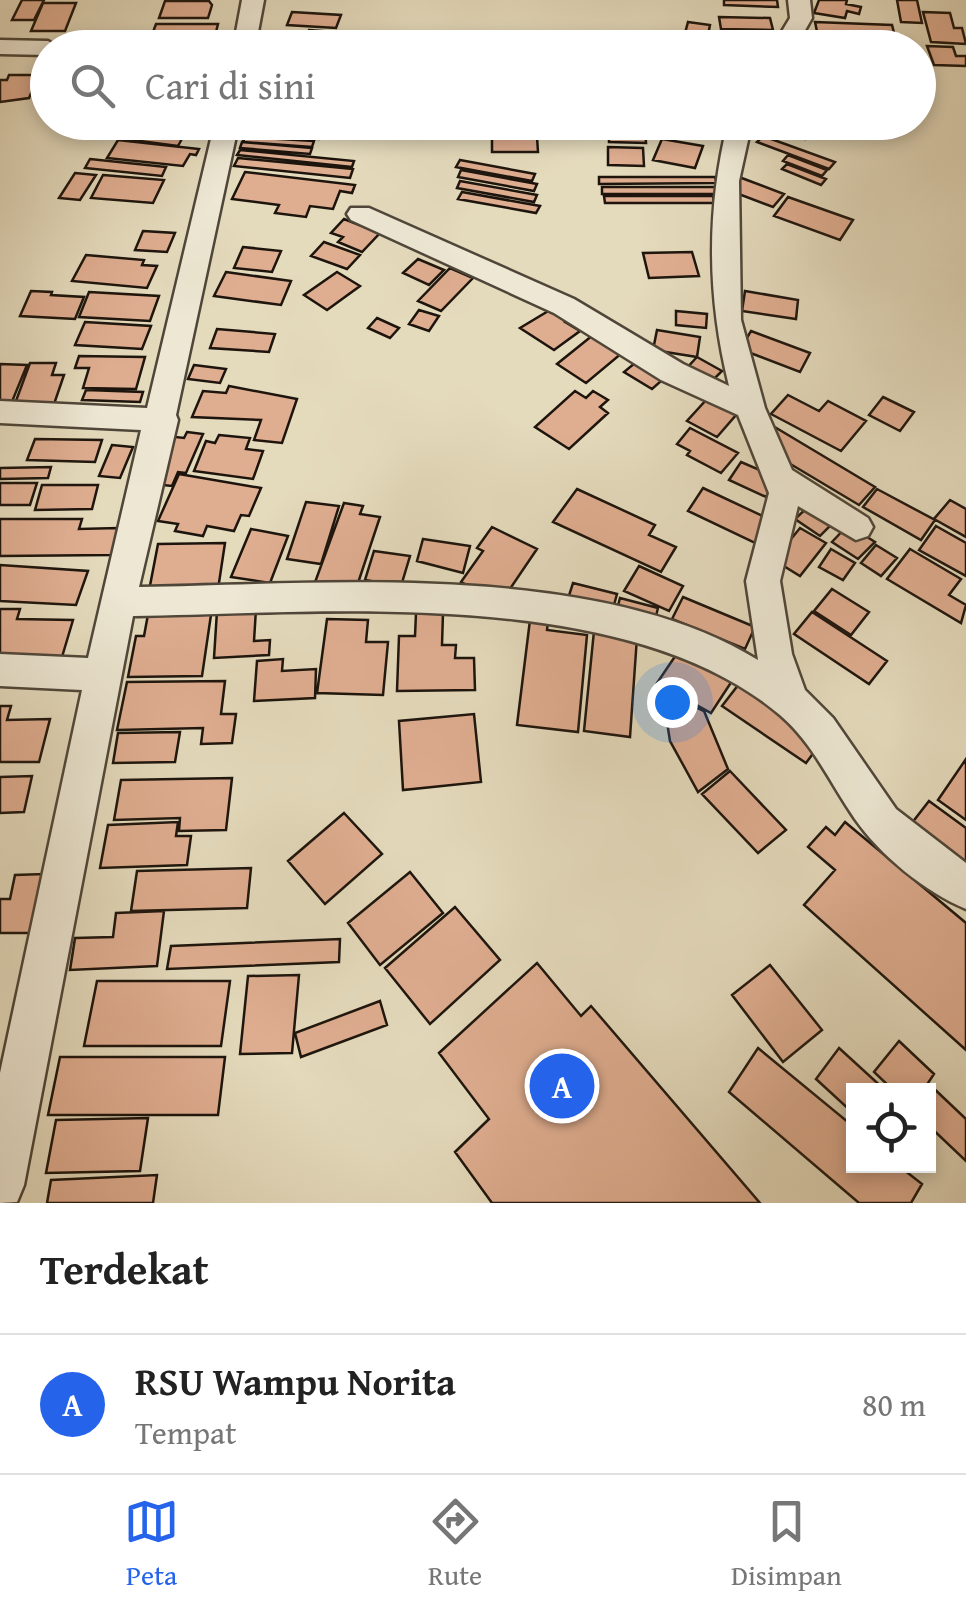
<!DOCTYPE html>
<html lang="id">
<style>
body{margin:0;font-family:"Gentium Book Plus",serif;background:#f6f6f6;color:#222}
.controls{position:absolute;right:30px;bottom:30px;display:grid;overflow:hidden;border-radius:0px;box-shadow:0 5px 15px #0003}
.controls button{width:90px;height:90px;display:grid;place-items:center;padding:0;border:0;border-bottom:2px solid #e0e0e0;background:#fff;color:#222;font:50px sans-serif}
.you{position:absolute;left:672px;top:702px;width:35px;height:35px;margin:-25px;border:8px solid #fff;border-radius:50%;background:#1a73e8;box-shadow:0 0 0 15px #1a73e833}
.badge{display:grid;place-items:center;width:65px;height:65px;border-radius:50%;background:#2563eb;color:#fff;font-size:32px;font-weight:700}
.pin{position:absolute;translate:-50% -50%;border:5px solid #fff;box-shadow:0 2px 10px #0006}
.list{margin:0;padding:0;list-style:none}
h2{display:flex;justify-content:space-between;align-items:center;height:130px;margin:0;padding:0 40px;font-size:42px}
h2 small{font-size:32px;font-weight:400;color:#767676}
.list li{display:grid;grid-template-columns:65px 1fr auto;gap:30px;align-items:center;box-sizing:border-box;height:140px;padding:0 40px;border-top:2px solid #e0e0e0}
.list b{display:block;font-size:38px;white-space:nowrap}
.list p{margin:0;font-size:32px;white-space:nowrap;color:#767676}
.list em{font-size:32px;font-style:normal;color:#767676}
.icon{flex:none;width:55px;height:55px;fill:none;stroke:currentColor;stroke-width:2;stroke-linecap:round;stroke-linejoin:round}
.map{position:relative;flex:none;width:966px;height:1203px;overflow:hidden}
.search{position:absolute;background:#fff;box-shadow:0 5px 15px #0003;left:30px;right:30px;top:30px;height:110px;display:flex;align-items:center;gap:25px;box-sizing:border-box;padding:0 35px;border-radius:55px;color:#767676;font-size:38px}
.sheet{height:270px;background:#fff}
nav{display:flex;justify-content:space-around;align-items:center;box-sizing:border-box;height:140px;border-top:2px solid #e0e0e0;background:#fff;font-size:28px;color:#767676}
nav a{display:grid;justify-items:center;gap:5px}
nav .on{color:#2563eb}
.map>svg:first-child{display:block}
</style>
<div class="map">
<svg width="966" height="1203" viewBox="0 0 966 1203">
<rect width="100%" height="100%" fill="#e4dabc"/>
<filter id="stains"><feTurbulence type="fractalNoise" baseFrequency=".002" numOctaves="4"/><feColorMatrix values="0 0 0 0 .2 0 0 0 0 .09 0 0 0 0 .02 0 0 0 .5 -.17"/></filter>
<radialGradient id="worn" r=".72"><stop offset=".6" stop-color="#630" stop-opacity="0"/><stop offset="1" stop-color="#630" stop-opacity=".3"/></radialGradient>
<!-- building -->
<path fill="#dfad90" stroke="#1d150d" stroke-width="2.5" d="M 22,0 L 44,0 L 34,20 L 12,20 Z
M 724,0 L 777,0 L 778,7 L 724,5 Z
M 819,0 L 847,0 L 846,4 L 861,7 L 859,14 L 847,11 L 845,18 L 814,13 Z
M 897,0 L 917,0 L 922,23 L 901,22 Z
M 165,1 L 209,1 L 212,5 L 208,18 L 159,18 Z
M 43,3 L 76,3 L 65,31 L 31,31 Z
M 292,12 L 341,15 L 336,28 L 287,25 Z
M 923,12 L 950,13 L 954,28 L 962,28 L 966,44 L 931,42 Z
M 719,17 L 770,18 L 773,30 L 721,29 Z
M 688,22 L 710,25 L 707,40 L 684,37 Z
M 815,22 L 892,25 L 898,48 L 812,48 L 810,40 L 819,41 Z
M 156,24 L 218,24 L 214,40 L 150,40 Z
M 309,30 L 349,33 L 344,46 L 304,43 Z
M 736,32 L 772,34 L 773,43 L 765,43 L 765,48 L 736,45 Z
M 927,46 L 953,47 L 956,56 L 966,56 L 966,66 L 934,65 Z
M 9,75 L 39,75 L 29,98 L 0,102 L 0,80 L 7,80 Z
M 127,122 L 159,122 L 189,126 L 178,146 L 117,138 Z
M 660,122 L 708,122 L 703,136 L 658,127 Z
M 756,122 L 817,122 L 805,139 Z
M 609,126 L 645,127 L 646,143 L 609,142 Z
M 244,127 L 321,133 L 319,139 L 242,134 Z
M 763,136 L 835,162 L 829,169 L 757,142 Z
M 245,137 L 314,141 L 312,147 L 243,142 Z
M 492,137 L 537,137 L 538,152 L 492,152 Z
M 662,139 L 703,146 L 695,168 L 653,160 Z
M 118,140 L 199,149 L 196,155 L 190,154 L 183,166 L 107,158 Z
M 242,142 L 312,148 L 310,154 L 240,148 Z
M 608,147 L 643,148 L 644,166 L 608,165 Z
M 240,150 L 354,161 L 352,167 L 237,155 Z
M 788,155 L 827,170 L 822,176 L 783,161 Z
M 238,158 L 353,169 L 350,178 L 234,166 Z
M 90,159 L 166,167 L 162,176 L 85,168 Z
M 460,160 L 535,174 L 532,181 L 456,167 Z
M 787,164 L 826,179 L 821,185 L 782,169 Z
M 461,170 L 537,184 L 534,191 L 458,177 Z
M 245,172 L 355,185 L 352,193 L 340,191 L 333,209 L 310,206 L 306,217 L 275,213 L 279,205 L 232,199 Z
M 75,173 L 96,175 L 80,200 L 59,198 Z
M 103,175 L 164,180 L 153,203 L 91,198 Z
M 599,177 L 715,177 L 717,183 L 599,184 Z
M 739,177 L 784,194 L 773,207 L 728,190 Z
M 460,181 L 537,195 L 534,202 L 457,188 Z
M 602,187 L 716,187 L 717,194 L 602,194 Z
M 462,192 L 540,206 L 536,213 L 458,199 Z
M 604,196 L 713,196 L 714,203 L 605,203 Z
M 788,197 L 853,220 L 840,240 L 774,216 Z
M 344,219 L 380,233 L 362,252 L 338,242 L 343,237 L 331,233 Z
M 143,231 L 175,233 L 167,252 L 135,250 Z
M 324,242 L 360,255 L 347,269 L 311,256 Z
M 243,247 L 281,251 L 272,272 L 234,268 Z
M 692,252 L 699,276 L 649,278 L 643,253 Z
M 86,255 L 144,260 L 142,265 L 157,266 L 147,288 L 72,281 Z
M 418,259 L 444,270 L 429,285 L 403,273 Z
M 450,268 L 473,278 L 441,311 L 418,301 Z
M 226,272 L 291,281 L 281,305 L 214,296 Z
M 337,272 L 360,286 L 327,310 L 304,295 Z
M 31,291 L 52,292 L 51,295 L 84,297 L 75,319 L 20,316 Z
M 745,291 L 798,300 L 796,319 L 742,311 Z
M 89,292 L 159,296 L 150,321 L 79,317 Z
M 555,307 L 571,318 L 565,322 L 580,331 L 554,350 L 520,328 Z
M 419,310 L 439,316 L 429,331 L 409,324 Z
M 676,311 L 707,314 L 706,328 L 676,325 Z
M 377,318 L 399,328 L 390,338 L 368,328 Z
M 85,322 L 151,326 L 142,349 L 75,345 Z
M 217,329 L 275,334 L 269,352 L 210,348 Z
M 657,330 L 700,337 L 697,357 L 653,350 Z
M 751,331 L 810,353 L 800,372 L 740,349 Z
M 593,335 L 622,353 L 586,383 L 557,364 Z
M 79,356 L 145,357 L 136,389 L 83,388 L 89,368 L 75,368 Z
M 697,357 L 722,371 L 709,384 L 685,370 Z
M 641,358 L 668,375 L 652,389 L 624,372 Z
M 30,363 L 56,363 L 52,375 L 64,375 L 52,410 L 13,409 Z
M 0,364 L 27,365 L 11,404 L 0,403 Z
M 194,365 L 226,369 L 220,383 L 188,379 Z
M 229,386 L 297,399 L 282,443 L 254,440 L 261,420 L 192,417 L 203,391 L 226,393 Z
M 86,390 L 143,392 L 140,402 L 82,400 Z
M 575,391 L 586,398 L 593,391 L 608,400 L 600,407 L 608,413 L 569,449 L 535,427 Z
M 788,395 L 819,411 L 828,401 L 866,421 L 841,451 L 771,414 Z
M 883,397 L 914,412 L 900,431 L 869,415 Z
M 707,399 L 736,415 L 717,437 L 687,421 Z
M 763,420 L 875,487 L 859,505 L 777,456 Z
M 690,428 L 738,453 L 721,473 L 687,455 L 690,451 L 677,444 Z
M 187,432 L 203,434 L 186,473 L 178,472 L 172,486 L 152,484 L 167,436 L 184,438 Z
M 219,435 L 250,438 L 246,449 L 263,451 L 253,479 L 194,471 L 206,441 L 215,443 Z
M 35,439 L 102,440 L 95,462 L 27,460 Z
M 112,445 L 133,447 L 120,478 L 99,476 Z
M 741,462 L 778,478 L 766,497 L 729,480 Z
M 51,467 L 48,478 L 0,479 L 0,468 Z
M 179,474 L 261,488 L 249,516 L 241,515 L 234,531 L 207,526 L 203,536 L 175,531 L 178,524 L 158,521 Z
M 0,483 L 37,483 L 30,505 L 0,505 Z
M 42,485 L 98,485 L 92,509 L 35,510 Z
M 703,488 L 769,519 L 755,543 L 688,511 Z
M 577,489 L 655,525 L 649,535 L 676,547 L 661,572 L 553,522 Z
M 877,489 L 935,520 L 921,540 L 863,507 Z
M 950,500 L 966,509 L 966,537 L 934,519 Z
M 306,502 L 339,506 L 321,564 L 287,559 Z
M 344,503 L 363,506 L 360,514 L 380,517 L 355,592 L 314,585 Z
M 810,505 L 835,521 L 820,536 L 795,519 Z
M 0,519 L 82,519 L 79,529 L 118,528 L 112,555 L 0,556 Z
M 848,525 L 875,542 L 858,559 L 832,542 Z
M 936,526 L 966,543 L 966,576 L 919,550 Z
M 492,527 L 537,549 L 501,602 L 461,582 L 483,551 L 477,548 Z
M 800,528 L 826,543 L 800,576 L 774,560 Z
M 251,529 L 288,536 L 270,583 L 231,577 Z
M 423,539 L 470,546 L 463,573 L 417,561 Z
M 225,543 L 217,596 L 148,596 L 158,544 Z
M 876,545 L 897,558 L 881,576 L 861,563 Z
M 831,549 L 855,563 L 843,580 L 819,567 Z
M 910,549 L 961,579 L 949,595 L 966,605 L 961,623 L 887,579 Z
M 374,551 L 410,556 L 401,586 L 365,580 Z
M 0,565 L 88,571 L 76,605 L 0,601 Z
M 639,566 L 683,586 L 669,611 L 624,591 Z
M 573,583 L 617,594 L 610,619 L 565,608 Z
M 832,589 L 869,612 L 851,635 L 814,611 Z
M 683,597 L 755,627 L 745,649 L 672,619 Z
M 620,598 L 658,608 L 653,628 L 615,617 Z
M 212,608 L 202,676 L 128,677 L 136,636 L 144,636 L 149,609 Z
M 0,609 L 20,609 L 17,619 L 73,620 L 59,667 L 0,666 Z
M 256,609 L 254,641 L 270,640 L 269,655 L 214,658 L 217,611 Z
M 812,612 L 887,661 L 869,684 L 794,634 Z
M 416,613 L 443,613 L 442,645 L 456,645 L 455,658 L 474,658 L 475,690 L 397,691 L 399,636 L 415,636 Z
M 327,619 L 368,620 L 366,642 L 388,642 L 383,695 L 317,693 Z
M 530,620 L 548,622 L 547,630 L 587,635 L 578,732 L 517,725 Z
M 594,631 L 637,637 L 630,737 L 584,731 Z
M 678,652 L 732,681 L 711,713 L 657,683 Z
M 283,659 L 282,671 L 316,669 L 315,698 L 254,701 L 257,661 Z
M 225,681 L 221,714 L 236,714 L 232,743 L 201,744 L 203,728 L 117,730 L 127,682 Z
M 739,684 L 823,740 L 806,763 L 722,706 Z
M 662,691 L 704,711 L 728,769 L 698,792 L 670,741 Z
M 0,706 L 11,706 L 7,720 L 50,719 L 39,762 L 0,762 Z
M 474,714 L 481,782 L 403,790 L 399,721 Z
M 180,732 L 175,762 L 113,763 L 118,733 Z
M 966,759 L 966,820 L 938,800 Z
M 730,771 L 786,830 L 758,853 L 702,794 Z
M 32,776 L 24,812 L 0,813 L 0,777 Z
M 232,778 L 226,830 L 179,831 L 180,818 L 114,820 L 121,780 Z
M 929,801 L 966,828 L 966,871 L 908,828 Z
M 344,813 L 382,854 L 325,904 L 288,861 Z
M 178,822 L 176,836 L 191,836 L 187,865 L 100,868 L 108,825 Z
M 845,822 L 966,923 L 966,1050 L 804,905 L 835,870 L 808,847 L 826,827 L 835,835 Z
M 251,868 L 247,908 L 131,911 L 137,871 Z
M 410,872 L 443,913 L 380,965 L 348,923 Z
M 44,874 L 32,933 L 0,933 L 0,899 L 10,899 L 15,875 Z
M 455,907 L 500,960 L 430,1024 L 385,968 Z
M 164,911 L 157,966 L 70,970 L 75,938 L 113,937 L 116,913 Z
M 340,939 L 339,962 L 167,969 L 171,946 Z
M 537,963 L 581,1016 L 591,1006 L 760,1203 L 492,1203 L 455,1152 L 489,1119 L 439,1053 Z
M 770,965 L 822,1030 L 783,1062 L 732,995 Z
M 299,975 L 292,1053 L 240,1054 L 248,976 Z
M 97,981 L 230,981 L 221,1046 L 84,1046 Z
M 380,1001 L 387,1025 L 301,1057 L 295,1033 Z
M 899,1041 L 934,1074 L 928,1083 L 966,1119 L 966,1161 L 928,1125 L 928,1090 L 893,1090 L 874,1072 Z
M 758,1048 L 854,1127 L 854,1166 L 899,1166 L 922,1184 L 911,1203 L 859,1203 L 729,1092 Z
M 839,1048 L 885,1090 L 854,1090 L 854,1114 L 816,1079 Z
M 60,1057 L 225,1057 L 218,1115 L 48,1115 Z
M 148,1118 L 140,1171 L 46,1173 L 56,1120 Z
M 157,1175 L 153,1203 L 47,1203 L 51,1180 Z"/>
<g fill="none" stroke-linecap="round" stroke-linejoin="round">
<defs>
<path id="minor" d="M 242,0 L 264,0 L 255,48 L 233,48 Z
M 788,0 L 810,0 L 812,18 L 795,48 L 772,48 L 790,18 Z
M 0,40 L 48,41 L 59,48 L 48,48 L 48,55 L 0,54 Z
M 215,122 L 239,122 L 176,415 L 178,420 L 139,587 C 322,584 597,560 758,660 L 746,581 L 769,493 L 738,415 L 661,380 L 554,313 L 351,220 L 347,214 L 351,208 L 369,208 L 574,299 L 683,364 L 729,386 C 707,297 706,211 728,122 L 752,122 L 739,181 L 741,320 L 765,408 L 792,470 L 868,518 L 873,527 L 868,536 L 856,540 L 798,506 L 780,581 L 792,654 L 805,690 L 833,718 L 896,809 L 966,863 L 966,909 C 925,892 880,855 855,819 C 830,783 813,743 780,715 C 626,584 323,613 133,616 L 24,1185 L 17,1202 L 0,1203 L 0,1073 L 82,690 L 0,686 L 0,654 L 88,658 L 141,430 L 0,423 L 0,401 L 147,408 Z"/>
</defs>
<!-- minor casing -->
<use href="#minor" stroke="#4f4639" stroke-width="5"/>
<!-- minor -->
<use href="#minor" fill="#ede7d3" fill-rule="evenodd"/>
</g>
<rect width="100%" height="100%" filter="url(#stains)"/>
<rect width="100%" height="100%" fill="url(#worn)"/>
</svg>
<div class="controls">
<button><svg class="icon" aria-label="locate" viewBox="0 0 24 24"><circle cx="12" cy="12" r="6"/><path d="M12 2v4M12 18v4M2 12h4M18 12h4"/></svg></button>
</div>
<div class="you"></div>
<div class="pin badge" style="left:562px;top:1086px">A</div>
<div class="search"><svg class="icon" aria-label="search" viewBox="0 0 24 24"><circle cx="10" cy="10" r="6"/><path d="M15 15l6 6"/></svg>Cari di sini</div>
</div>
<section class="sheet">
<h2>Terdekat<small></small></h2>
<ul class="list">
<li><span class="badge">A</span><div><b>RSU Wampu Norita</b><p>Tempat</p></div><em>80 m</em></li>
</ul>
</section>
<nav>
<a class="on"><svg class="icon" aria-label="map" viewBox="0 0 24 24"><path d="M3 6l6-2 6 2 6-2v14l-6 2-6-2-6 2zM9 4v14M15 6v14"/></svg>Peta</a>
<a><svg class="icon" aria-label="directions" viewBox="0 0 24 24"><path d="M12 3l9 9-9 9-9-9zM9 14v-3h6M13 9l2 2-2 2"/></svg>Rute</a>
<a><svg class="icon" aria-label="saved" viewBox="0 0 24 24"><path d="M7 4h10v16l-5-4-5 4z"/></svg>Disimpan</a>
</nav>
